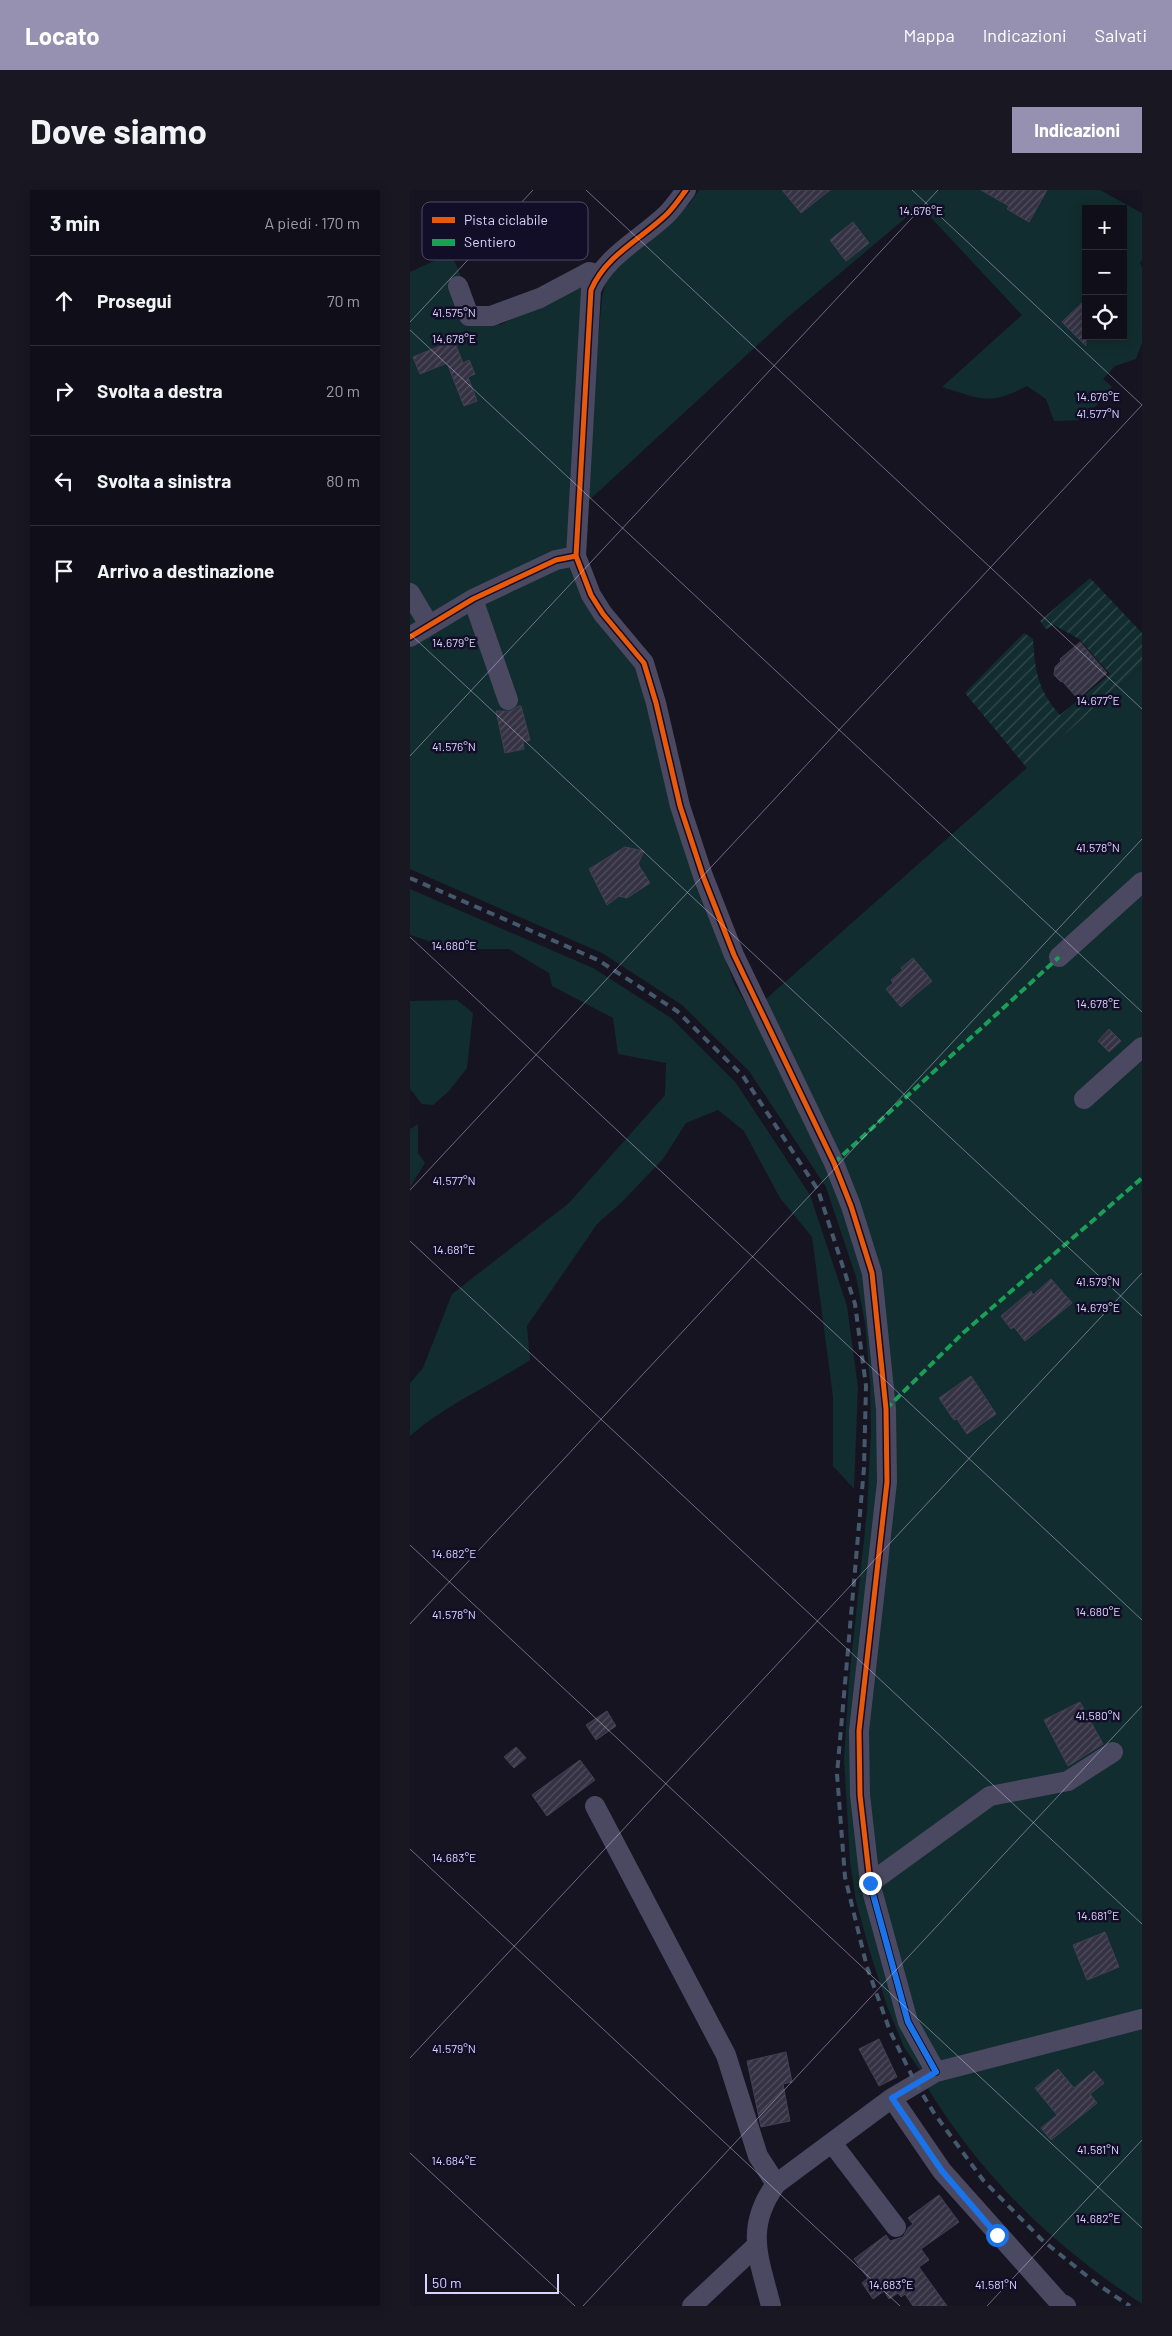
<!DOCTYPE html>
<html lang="it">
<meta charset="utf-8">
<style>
body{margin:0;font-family:Barlow,sans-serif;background:#191822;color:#f1f3f6}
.controls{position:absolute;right:15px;top:15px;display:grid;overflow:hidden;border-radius:0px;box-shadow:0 2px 12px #0003}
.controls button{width:45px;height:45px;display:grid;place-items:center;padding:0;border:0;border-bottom:1px solid #302f38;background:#100f19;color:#f1f3f6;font:25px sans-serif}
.scale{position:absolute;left:15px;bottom:12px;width:134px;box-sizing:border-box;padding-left:5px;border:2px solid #dbd4ff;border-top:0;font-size:14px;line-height:18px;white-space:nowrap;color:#dbd4ff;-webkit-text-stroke:4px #130e27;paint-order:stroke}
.stop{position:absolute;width:15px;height:15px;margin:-11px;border:4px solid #1a73e8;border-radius:50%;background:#fff}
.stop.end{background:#1a73e8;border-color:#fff;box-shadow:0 1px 5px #0008}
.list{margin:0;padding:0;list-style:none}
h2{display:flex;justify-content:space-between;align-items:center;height:65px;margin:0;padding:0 20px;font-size:21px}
h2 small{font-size:16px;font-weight:400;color:#9c9ca2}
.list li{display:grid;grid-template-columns:32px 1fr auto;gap:15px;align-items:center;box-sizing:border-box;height:90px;padding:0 20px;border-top:1px solid #302f38}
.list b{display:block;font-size:19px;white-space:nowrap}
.list em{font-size:16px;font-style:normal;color:#9c9ca2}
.icon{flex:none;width:28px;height:28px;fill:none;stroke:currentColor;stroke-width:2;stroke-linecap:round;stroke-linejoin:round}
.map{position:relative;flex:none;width:732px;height:2116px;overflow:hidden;border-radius:0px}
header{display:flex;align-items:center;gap:30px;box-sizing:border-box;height:70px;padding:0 25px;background:#9691b1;color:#fff}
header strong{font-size:24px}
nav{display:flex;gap:28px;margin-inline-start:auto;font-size:18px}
.intro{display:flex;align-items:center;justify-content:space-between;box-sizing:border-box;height:120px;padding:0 30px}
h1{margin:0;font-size:35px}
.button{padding:12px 22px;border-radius:0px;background:#9691b1;color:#fff;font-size:18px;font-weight:700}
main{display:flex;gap:30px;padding:0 30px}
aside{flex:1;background:#100f19;border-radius:0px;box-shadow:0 2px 12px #0003}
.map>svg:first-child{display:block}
</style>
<header>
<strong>Locato</strong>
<nav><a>Mappa</a><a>Indicazioni</a><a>Salvati</a></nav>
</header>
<div class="intro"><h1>Dove siamo</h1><a class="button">Indicazioni</a></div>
<main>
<aside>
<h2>3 min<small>A piedi · 170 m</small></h2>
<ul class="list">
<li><svg class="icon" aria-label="ahead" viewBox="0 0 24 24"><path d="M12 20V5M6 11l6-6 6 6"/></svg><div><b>Prosegui</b></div><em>70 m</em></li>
<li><svg class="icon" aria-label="right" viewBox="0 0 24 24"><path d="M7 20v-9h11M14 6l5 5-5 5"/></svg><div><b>Svolta a destra</b></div><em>20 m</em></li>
<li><svg class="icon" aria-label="left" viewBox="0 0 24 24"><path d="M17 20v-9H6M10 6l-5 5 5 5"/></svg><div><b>Svolta a sinistra</b></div><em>80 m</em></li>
<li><svg class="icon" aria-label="arrive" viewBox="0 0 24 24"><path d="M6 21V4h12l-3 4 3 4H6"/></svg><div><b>Arrivo a destinazione</b></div></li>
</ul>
</aside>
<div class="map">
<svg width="732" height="2116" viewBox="0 0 732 2116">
<defs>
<pattern id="garden-furrows" width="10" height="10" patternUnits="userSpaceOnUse" patternTransform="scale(1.25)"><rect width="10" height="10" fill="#122d2f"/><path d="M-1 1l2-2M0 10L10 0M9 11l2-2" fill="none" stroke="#344b4e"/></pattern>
<pattern id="building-hatch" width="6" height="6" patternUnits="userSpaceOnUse" patternTransform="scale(1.25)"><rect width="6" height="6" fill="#353244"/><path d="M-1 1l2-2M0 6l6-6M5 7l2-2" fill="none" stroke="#524f60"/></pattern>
</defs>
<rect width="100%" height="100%" fill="#161421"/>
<!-- grass -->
<path fill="#122d2f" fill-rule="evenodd" d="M 289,0 L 690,0 L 732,23 L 732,70 L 730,72 L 732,78 L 732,153 L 726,169 L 705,176 L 693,189 L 702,197 L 674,230 L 644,231 L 636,209 L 617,196 C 579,216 571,209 532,197 L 612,125 L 510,16 L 378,127 L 174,315 L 192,107 L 199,81 L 257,36 L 279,14 ZM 676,19 L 713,19 L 713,146 L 676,146 Z
M 41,63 L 64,117 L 83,118 L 90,135 L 174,94 L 166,393 L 188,434 L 225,478 L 238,509 L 274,656 L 324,793 L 342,825 L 356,809 L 732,476 L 732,1823 L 530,1876 L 509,1879 L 494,1857 L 477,1816 L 459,1759 L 446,1711 L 440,1672 L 434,1569 L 439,1490 L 457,1321 L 461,1242 L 460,1191 L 455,1133 L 446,1087 L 416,997 L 339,881 L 272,815 L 192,763 L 0,679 L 0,82 Z
M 0,699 L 183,778 L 261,828 L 326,893 L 400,1005 L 437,1116 L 448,1197 L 444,1299 L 423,1276 L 423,1207 L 402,1047 L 370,1008 L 334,941 L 308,920 L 276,933 L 253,969 L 212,1012 L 187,1034 L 117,1136 L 120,1170 C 80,1196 37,1214 0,1246 L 0,1193 L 13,1178 L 42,1104 L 159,1013 L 255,905 L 256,873 L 208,864 L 203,828 L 142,796 L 139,783 L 99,759 L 43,759 L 0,745 Z
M 47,810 L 63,823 L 57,878 L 39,901 L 23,915 L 12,914 L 0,899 L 0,811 Z
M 8,934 L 8,963 L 15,973 L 0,997 L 0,939 Z
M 732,1835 L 732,2114 C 641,2054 571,1987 514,1892 Z"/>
<!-- garden -->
<path fill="url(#garden-furrows)" d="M 680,388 L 732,443 L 732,476 L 617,578 L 555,503 L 614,443 L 623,449 C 625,482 628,500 650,525 L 700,484 L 669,449 L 644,435 L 636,439 L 630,431 Z"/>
<!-- building -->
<path fill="url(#building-hatch)" stroke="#433f55" d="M 372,0 L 420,0 L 391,23 Z
M 571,0 L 637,0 L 619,32 L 597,19 L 599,16 Z
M 443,32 L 459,53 L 436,71 L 420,50 Z
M 676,109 L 676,156 L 652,132 Z
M 42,146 L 53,173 L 59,170 L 65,184 L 58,187 L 67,211 L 54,216 L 37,173 L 10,184 L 3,167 L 30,156 L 28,152 Z
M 670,452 L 697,483 L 668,509 L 652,491 L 651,492 L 644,485 L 645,477 L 651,471 L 650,469 Z
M 108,516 L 111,516 L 120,550 L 113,552 L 114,559 L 95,563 L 86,521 L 101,521 Z
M 215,657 L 234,661 L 228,674 L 240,693 L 217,708 L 209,706 L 197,715 L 179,679 Z
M 503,768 L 522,791 L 491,817 L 476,799 L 483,793 L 481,790 L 493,780 L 491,778 Z
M 699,839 L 711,851 L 699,862 L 688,851 Z
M 641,1089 L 662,1113 L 615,1151 L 604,1137 L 601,1139 L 591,1126 L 621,1101 L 623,1105 Z
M 561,1186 L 586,1224 L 557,1244 L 547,1229 L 544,1230 L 529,1208 Z
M 670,1512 L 693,1554 L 658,1576 L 634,1530 Z
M 197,1521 L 206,1536 L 186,1550 L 176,1535 Z
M 106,1557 L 116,1568 L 104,1578 L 94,1567 Z
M 170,1570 L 185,1590 L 137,1626 L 122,1605 Z
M 695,1742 L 709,1777 L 677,1790 L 663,1755 Z
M 469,1849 L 487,1887 L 469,1896 L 449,1859 Z
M 376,1862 L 382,1892 L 373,1894 L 380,1931 L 351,1937 L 337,1871 Z
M 648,1879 L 664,1898 L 684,1881 L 694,1893 L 680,1904 L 687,1913 L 641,1950 L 631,1938 L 647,1925 L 625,1898 Z
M 529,2005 L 549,2032 L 511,2059 L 519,2070 L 509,2077 L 537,2116 L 503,2116 L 495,2104 L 491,2107 L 488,2103 L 479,2109 L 474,2101 L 463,2109 L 452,2093 L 458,2088 L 444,2069 L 476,2045 L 480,2051 L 493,2047 L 498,2038 L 503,2034 L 498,2028 Z"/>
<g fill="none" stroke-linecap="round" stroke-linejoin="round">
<!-- minor -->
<path stroke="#4b4962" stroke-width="20" d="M 48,96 L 59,126 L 81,126 L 130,108 L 179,82 L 188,84
M 166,366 L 181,100 C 196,65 230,50 257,24 C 264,17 270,8 276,0
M 0,403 L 19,435
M 63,409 L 98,510
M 0,447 L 63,409 L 146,370 L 166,366 L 181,405 L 193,424 L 234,473 L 246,513 L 270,616 L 293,686 L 324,765 L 424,973 L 441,1016 L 462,1083 L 476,1219 L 477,1292 L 449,1541 L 450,1605 L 460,1693 L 498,1832 L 526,1882
M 649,767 L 732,692
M 674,909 L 732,857
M 185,1616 L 316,1865 L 348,1966 L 366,1994
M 460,1693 L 580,1606 L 658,1591 L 703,1562
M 482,1908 L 532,1981 L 649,2112 L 656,2116
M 422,1953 L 486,2037
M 282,2116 L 345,2057
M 361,2116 C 349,2068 334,2038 366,1994 L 482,1908 L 526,1882 L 732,1829"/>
<!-- rail -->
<path stroke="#44596c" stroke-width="4" stroke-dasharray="8 6" stroke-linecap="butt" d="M 0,688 L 188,770 L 267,821 L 333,886 L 408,1000 L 445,1114 L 456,1196 L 454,1278 L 427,1584 L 435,1687 L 457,1777 L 480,1841 L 505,1892 L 524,1923 L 573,1990 L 632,2050 L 687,2094 L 720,2116"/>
<!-- quiet -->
<path stroke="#1a9f57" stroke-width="4" stroke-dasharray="8 4" stroke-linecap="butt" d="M 424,973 L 649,767
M 476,1219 L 553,1143 L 732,988"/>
<defs>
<path id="cycleway" d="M 166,366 L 181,100 C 196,65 230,50 257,24 C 264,17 270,8 276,0
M 0,447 L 63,409 L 146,370 L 166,366 L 181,405 L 193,424 L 234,473 L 246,513 L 270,616 L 293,686 L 324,765 L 424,973 L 441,1016 L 462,1083 L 476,1219 L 477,1292 L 449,1541 L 450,1605 L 460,1693 L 498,1832 L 526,1882"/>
</defs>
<!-- cycleway casing -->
<use href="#cycleway" stroke="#130e27" stroke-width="8"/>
<!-- cycleway -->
<use href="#cycleway" stroke="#e8590c" stroke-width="5"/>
</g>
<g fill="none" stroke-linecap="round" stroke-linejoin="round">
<!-- route -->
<path stroke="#1a73e8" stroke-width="6" d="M 460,1693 L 498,1832 L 526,1882 L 482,1908 L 532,1981 L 587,2045"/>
</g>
<!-- ticks -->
<path fill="none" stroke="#dbd4ff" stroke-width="1" stroke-opacity="0.45" d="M 176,0 L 732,519M 502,0 L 732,215M 0,132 L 123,0M 0,140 L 732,822M 0,444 L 732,1126M 0,566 L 528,0M 0,747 L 732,1430M 0,1000 L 732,215M 0,1051 L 732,1734M 0,1355 L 732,2038M 0,1434 L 732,649M 0,1659 L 490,2116M 0,1868 L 732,1083M 0,1963 L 165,2116M 173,2116 L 732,1516M 577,2116 L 732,1950"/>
<!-- legend -->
<rect x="12" y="12" width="166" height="58" rx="8" fill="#130e27" stroke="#4f4968" stroke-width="1"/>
<rect x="22" y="27" width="23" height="6" fill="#e8590c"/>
<rect x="22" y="49" width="23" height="7" fill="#1a9f57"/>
<g font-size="14" fill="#dbd4ff">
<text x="54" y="35">Pista ciclabile</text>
<text x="54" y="57">Sentiero</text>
</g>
<g font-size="12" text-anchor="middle" fill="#dbd4ff" stroke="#130e27" stroke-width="5" stroke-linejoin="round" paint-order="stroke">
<text x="511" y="25">14.676°E</text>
<text x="44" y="127">41.575°N</text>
<text x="44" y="153">14.678°E</text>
<text x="688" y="211">14.676°E</text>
<text x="688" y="228">41.577°N</text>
<text x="44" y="457">14.679°E</text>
<text x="688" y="515">14.677°E</text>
<text x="44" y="561">41.576°N</text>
<text x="688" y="662">41.578°N</text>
<text x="44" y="760">14.680°E</text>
<text x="688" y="818">14.678°E</text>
<text x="44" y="995">41.577°N</text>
<text x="44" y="1064">14.681°E</text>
<text x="688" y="1096">41.579°N</text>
<text x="688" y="1122">14.679°E</text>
<text x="44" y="1368">14.682°E</text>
<text x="688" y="1426">14.680°E</text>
<text x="44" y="1429">41.578°N</text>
<text x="688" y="1530">41.580°N</text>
<text x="44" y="1672">14.683°E</text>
<text x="688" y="1730">14.681°E</text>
<text x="44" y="1863">41.579°N</text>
<text x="688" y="1964">41.581°N</text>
<text x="44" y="1975">14.684°E</text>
<text x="688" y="2033">14.682°E</text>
<text x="586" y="2099">41.581°N</text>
<text x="481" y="2099">14.683°E</text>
</g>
</svg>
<div class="controls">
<button>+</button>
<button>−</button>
<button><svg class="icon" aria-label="locate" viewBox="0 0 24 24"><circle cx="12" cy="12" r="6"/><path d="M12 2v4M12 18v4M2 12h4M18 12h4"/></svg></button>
</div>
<div class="scale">50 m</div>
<div class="stop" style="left:587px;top:2045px"></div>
<div class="stop end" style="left:460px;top:1693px"></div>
</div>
</main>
